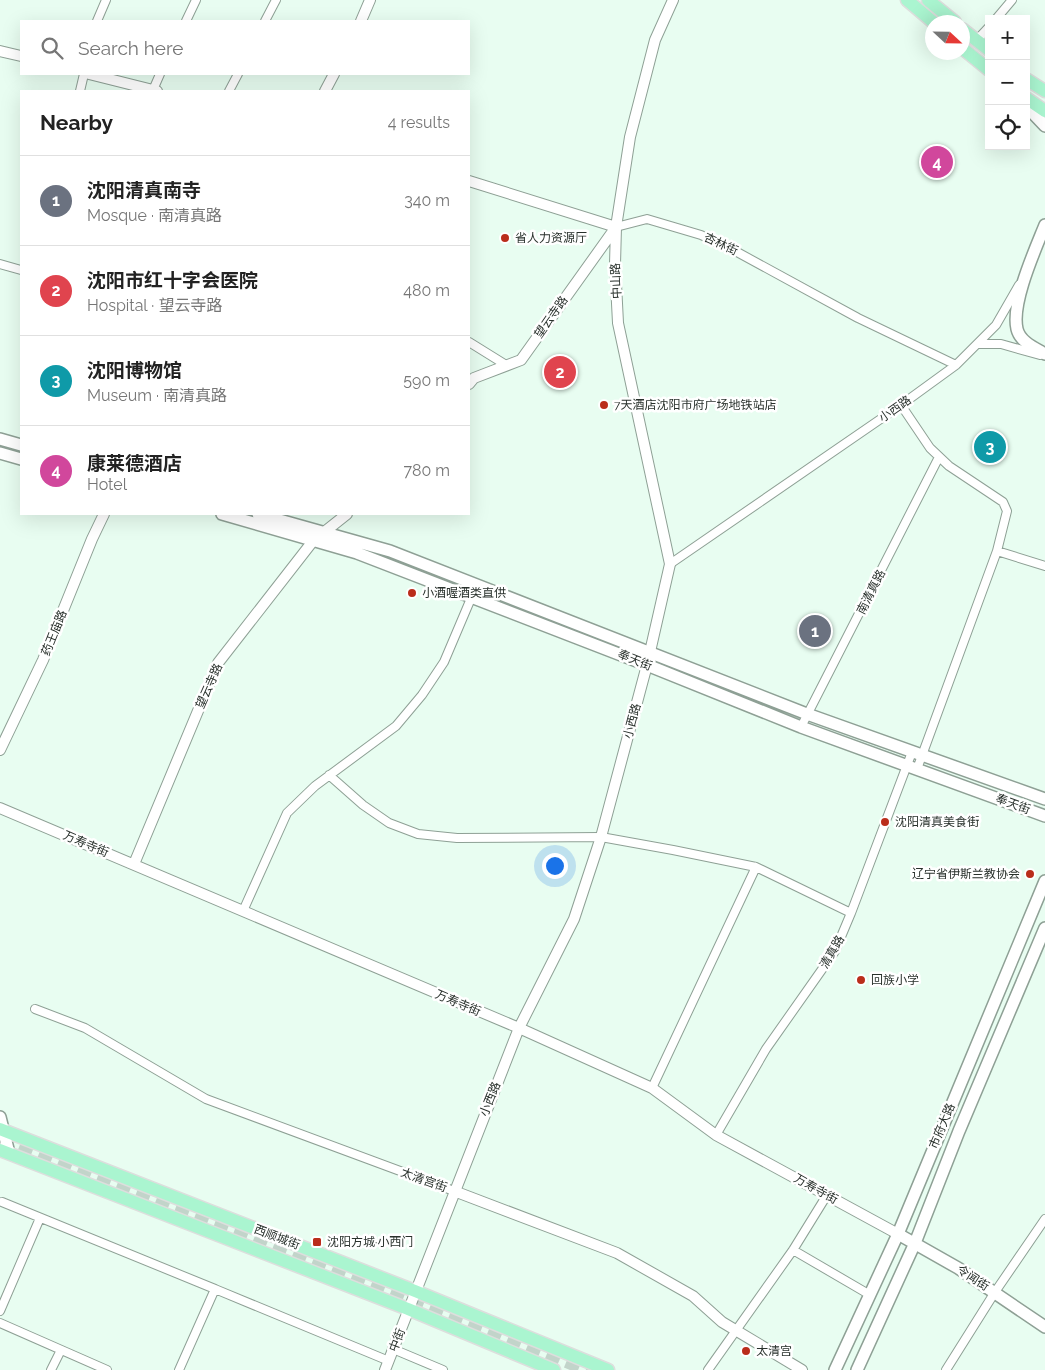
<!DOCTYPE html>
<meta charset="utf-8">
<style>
body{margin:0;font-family:Raleway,"Noto Sans SC",sans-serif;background:#f6f6f6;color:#222}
.controls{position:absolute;right:15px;top:15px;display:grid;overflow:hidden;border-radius:0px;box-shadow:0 5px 20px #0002}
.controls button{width:45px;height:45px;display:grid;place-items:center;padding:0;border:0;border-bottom:1px solid #e0e0e0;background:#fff;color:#222;font:25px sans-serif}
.compass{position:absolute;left:925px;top:15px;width:45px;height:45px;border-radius:50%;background:#fff;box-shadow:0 5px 20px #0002;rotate:112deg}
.you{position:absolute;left:554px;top:865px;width:18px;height:18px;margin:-12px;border:4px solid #fff;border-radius:50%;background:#1a73e8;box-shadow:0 0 0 8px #1a73e833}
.badge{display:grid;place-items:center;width:32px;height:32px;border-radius:50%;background:#ba2d1b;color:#fff;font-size:16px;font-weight:700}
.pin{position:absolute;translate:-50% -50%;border:2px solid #fff;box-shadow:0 1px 5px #0006}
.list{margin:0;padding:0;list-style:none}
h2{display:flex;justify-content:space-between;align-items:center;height:65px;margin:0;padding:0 20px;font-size:21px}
h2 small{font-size:16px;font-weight:400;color:#767676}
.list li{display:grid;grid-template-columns:32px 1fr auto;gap:15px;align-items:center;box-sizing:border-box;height:90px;padding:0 20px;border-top:1px solid #e0e0e0}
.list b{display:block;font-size:19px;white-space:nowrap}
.list p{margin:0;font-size:16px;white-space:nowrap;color:#767676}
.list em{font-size:16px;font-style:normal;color:#767676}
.icon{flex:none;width:28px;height:28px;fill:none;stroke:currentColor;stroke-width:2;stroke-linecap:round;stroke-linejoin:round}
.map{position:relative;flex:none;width:1045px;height:1370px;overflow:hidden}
.search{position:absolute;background:#fff;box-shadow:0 5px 20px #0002;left:20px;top:20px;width:450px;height:55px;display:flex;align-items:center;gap:12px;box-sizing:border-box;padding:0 18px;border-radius:0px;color:#767676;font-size:19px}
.panel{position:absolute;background:#fff;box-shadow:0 5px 20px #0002;left:20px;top:90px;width:450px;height:425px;border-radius:0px}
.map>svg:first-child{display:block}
</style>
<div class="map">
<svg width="1045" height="1370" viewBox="0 0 1045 1370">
<rect width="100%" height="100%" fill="#e8fdf1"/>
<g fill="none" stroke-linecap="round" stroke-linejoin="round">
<!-- trunk-tunnel -->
<path stroke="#c2d4ca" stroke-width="14" stroke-dasharray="14 7" stroke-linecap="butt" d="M 0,1138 L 490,1329 L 588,1370"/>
<defs>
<path id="minor" d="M 996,19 L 1012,0
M 97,21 L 106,0
M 186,21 L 196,0
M 265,21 L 276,0
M 976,41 L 989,27
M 153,90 L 160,74
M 80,91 L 84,74
M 229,91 L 238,74
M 616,227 L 647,219 L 701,235 L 737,252 L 858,318 L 956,365
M 0,264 L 21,270
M 469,342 L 506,365
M 979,344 L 1001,344 L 1040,355
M 901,405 L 930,448 L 949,466 L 1003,502 L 1007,511 L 997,551 L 917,769
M 997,551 L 1045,566
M 670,564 L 901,405 L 956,365 L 996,325 L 1019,285
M 801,727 L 939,457
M 329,775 L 363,805 L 389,823 L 418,834 L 457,838 L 601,837 L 673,850 L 756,867 L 851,913
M 243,911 L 287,813 L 315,786 L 396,726 L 422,695 L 444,662 L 472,596
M 35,1009 L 85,1028 L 206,1099 L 454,1191
M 652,1088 L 756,867
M 716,1135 L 766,1049 L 835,951 L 851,913 L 912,752
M 2,1202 L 215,1289 L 179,1370
M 793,1250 L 865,1292
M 215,1289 L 389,1361
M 0,1311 L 40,1218
M 0,1323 L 107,1370
M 393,1349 L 443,1370
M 51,1370 L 61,1350
M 708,1370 L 793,1250 L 827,1195
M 946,1370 L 995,1292 L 1045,1219"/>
<path id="tertiary" d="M 361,21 L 370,0
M 0,51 L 21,56
M 89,74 L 157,91
M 325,91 L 334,74
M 469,181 L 616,227 L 521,360 L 474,378 L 469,384
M 0,750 L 43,660 L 92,539 L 104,514
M 0,808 L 519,1028 L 652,1088 L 716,1135 L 898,1234
M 134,864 L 218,663 L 313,541 L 347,514
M 454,1191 L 617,1253 L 693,1296 L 722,1322 L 802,1370
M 385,1370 L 519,1028 L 574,919 L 601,837 L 647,665 L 670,564 L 618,323 L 615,264 L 616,227 L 630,137 L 655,40 L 673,0"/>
<path id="secondary" d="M 1026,106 L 1045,126
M 1045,225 C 1035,250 1011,303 1017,329 C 1020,342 1035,348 1045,354
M 0,439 L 21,445
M 0,453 L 21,459
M 222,514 L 357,553 L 647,665 L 801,727 L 1045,816
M 258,514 L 390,551 L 807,714 L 1045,799
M 0,1117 L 9,1153
M 898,1234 L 958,1268 L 1045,1327
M 835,1370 L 898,1234 L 1045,881
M 857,1370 L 915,1243 L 959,1131 L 1045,928"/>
<path id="primary" d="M 907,0 L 933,22
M 928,0 L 955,22
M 962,29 L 989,50
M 962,48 L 989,70
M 1026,79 L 1045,91
M 1026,98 L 1045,111
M 0,1129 L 415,1291 L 608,1370
M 0,1150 L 408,1309 L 554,1370"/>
</defs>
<!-- minor casing -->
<use href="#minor" stroke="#8ea095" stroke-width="10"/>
<!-- tertiary casing -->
<use href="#tertiary" stroke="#8ea095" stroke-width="12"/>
<!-- secondary casing -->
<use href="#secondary" stroke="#8ea095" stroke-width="14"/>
<!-- primary casing -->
<use href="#primary" stroke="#dddedd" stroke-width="15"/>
<!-- minor -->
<use href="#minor" stroke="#fff" stroke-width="8"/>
<!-- tertiary -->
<use href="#tertiary" stroke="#fff" stroke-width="10"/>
<!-- secondary -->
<use href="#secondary" stroke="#fff" stroke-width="11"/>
<!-- primary -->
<use href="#primary" stroke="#aaf5d0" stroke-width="12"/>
</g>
<!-- markers -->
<g fill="#ba2d1b" stroke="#fff" stroke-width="2">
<circle cx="505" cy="238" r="5"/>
<circle cx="604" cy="405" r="5"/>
<circle cx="412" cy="593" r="5"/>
<circle cx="885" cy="822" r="5"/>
<circle cx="1030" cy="874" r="5"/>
<circle cx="861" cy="980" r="5"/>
<rect x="312" y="1237" width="10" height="10" rx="2.5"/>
<circle cx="746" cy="1351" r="5"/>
</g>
<g text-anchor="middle" stroke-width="5" stroke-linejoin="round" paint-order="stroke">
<!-- poi labels -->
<g font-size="12" fill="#29312c" stroke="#fff" text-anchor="start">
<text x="515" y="242">省人力资源厅</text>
<text x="614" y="409">7天酒店沈阳市府广场地铁站店</text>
<text x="422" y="597">小酒喔酒类直供</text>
<text x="895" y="826">沈阳清真美食街</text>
<text x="1020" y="878" text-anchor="end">辽宁省伊斯兰教协会</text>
<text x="871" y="984">回族小学</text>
<text x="327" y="1246">沈阳方城·小西门</text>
<text x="756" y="1355">太清宫</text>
</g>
<!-- street labels -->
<g font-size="12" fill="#29312c" stroke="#fff">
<text transform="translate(721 244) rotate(25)" y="4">杏林街</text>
<text transform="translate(616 281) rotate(-93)" y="4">中山路</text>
<text transform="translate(551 317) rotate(-55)" y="4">望云寺路</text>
<text transform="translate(895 409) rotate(-35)" y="4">小西路</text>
<text transform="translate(871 592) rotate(-63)" y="4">南清真路</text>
<text transform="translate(54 633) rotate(-68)" y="4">药王庙路</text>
<text transform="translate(635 660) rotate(22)" y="4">奉天街</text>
<text transform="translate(209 686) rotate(-66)" y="4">望云寺路</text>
<text transform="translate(632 721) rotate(-75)" y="4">小西路</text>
<text transform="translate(1013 804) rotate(20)" y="4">奉天街</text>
<text transform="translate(86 844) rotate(23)" y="4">万寿寺街</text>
<text transform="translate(832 952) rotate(-60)" y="4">清真路</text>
<text transform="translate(458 1003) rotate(23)" y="4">万寿寺街</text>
<text transform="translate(490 1099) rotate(-68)" y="4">小西路</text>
<text transform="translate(942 1126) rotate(-67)" y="4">市府大路</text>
<text transform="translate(424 1180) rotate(20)" y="4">太清宫街</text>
<text transform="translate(816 1189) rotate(29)" y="4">万寿寺街</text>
<text transform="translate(277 1237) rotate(21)" y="4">西顺城街</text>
<text transform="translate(973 1278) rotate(33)" y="4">令闻街</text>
<text transform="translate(397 1340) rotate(-69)" y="4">中街</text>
</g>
</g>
</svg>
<div class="controls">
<button>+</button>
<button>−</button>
<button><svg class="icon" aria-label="locate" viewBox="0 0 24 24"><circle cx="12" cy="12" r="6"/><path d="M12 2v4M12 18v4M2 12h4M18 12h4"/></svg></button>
</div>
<svg class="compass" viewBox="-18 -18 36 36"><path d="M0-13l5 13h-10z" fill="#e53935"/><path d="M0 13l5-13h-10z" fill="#767676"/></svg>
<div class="you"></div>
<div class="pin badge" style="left:815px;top:631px;background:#6b7280">1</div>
<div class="pin badge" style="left:560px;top:372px;background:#e0444e">2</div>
<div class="pin badge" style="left:990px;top:447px;background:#0f9aa8">3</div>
<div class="pin badge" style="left:937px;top:162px;background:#d1479c">4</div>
<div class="search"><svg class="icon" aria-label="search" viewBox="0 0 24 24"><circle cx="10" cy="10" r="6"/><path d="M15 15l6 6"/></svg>Search here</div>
<section class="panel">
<h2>Nearby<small>4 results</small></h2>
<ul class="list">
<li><span class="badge" style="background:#6b7280">1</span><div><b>沈阳清真南寺</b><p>Mosque · 南清真路</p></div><em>340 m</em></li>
<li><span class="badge" style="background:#e0444e">2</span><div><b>沈阳市红十字会医院</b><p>Hospital · 望云寺路</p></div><em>480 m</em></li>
<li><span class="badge" style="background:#0f9aa8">3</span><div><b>沈阳博物馆</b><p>Museum · 南清真路</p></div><em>590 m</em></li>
<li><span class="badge" style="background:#d1479c">4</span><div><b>康莱德酒店</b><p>Hotel</p></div><em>780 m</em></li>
</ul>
</section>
</div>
